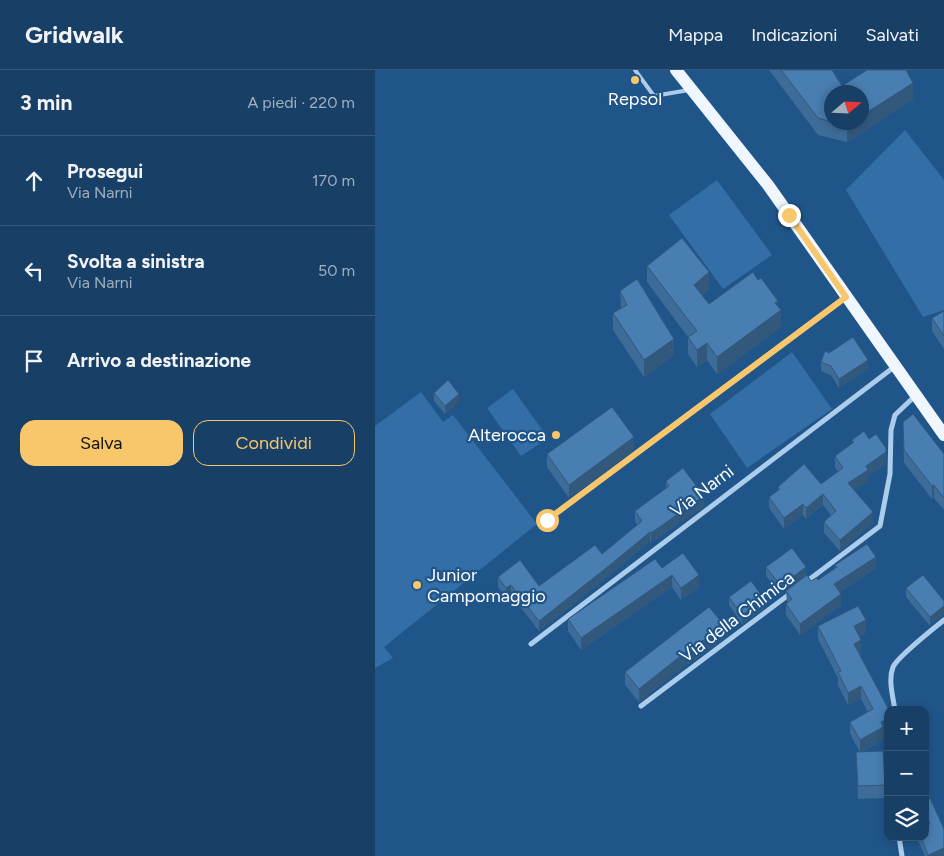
<!DOCTYPE html>
<html lang="it">
<meta charset="utf-8">
<style>
body{margin:0;font-family:Figtree,sans-serif;background:#254b70;color:#f1f3f6}
.controls{position:absolute;right:15px;bottom:15px;display:grid;overflow:hidden;border-radius:10px;box-shadow:0 2px 8px #0003}
.controls button{width:45px;height:45px;display:grid;place-items:center;padding:0;border:0;border-bottom:1px solid #36597b;background:#184067;color:#f1f3f6;font:25px sans-serif}
.compass{position:absolute;left:449px;top:15px;width:45px;height:45px;border-radius:50%;background:#184067;box-shadow:0 2px 8px #0003;rotate:71deg}
.stop{position:absolute;width:15px;height:15px;margin:-11px;border:4px solid #f8c66b;border-radius:50%;background:#fff}
.stop.end{background:#f8c66b;border-color:#fff;box-shadow:0 1px 5px #0008}
.list{margin:0;padding:0;list-style:none}
h2{display:flex;justify-content:space-between;align-items:center;height:65px;margin:0;padding:0 20px;font-size:21px}
h2 small{font-size:16px;font-weight:400;color:#9fafc0}
.list li{display:grid;grid-template-columns:32px 1fr auto;gap:15px;align-items:center;box-sizing:border-box;height:90px;padding:0 20px;border-top:1px solid #36597b}
.list b{display:block;font-size:19px;white-space:nowrap}
.list p{margin:0;font-size:16px;white-space:nowrap;color:#9fafc0}
.list em{font-size:16px;font-style:normal;color:#9fafc0}
.actions{display:flex;gap:10px;padding:15px 20px}
.actions a{flex:1;padding:11px 0;border:1px solid #f8c66b;border-radius:15px;text-align:center;font-size:18px;color:#f8c66b}
.actions .main{background:#f8c66b;color:#111}
.icon{flex:none;width:28px;height:28px;fill:none;stroke:currentColor;stroke-width:2;stroke-linecap:round;stroke-linejoin:round}
.map{position:relative;flex:none;width:569px;height:786px;overflow:hidden}
header{display:flex;align-items:center;gap:30px;box-sizing:border-box;height:70px;padding:0 25px;background:#184067;border-bottom:1px solid #36597b}
header strong{font-size:24px}
nav{display:flex;gap:28px;margin-inline-start:auto;font-size:18px}
main{display:flex}
aside{flex:1;background:#184067}
.map>svg:first-child{display:block}
</style>
<header>
<strong>Gridwalk</strong>
<nav><a>Mappa</a><a>Indicazioni</a><a>Salvati</a></nav>
</header>
<main>
<aside>
<h2>3 min<small>A piedi · 220 m</small></h2>
<ul class="list">
<li><svg class="icon" aria-label="ahead" viewBox="0 0 24 24"><path d="M12 20V5M6 11l6-6 6 6"/></svg><div><b>Prosegui</b><p>Via Narni</p></div><em>170 m</em></li>
<li><svg class="icon" aria-label="left" viewBox="0 0 24 24"><path d="M17 20v-9H6M10 6l-5 5 5 5"/></svg><div><b>Svolta a sinistra</b><p>Via Narni</p></div><em>50 m</em></li>
<li><svg class="icon" aria-label="arrive" viewBox="0 0 24 24"><path d="M6 21V4h12l-3 4 3 4H6"/></svg><div><b>Arrivo a destinazione</b></div></li>
</ul>
<div class="actions"><a class="main">Salva</a><a>Condividi</a></div>
</aside>
<div class="map">
<svg width="569" height="786" viewBox="0 0 569 786">
<rect width="100%" height="100%" fill="#205589"/>
<!-- green -->
<path fill="#336ea6" d="M 530,60 L 569,110 L 569,240 L 548,247 L 471,120 Z
M 342,110 L 397,185 L 348,219 L 294,145 Z
M 417,282 L 457,339 L 372,398 L 335,344 Z
M 138,319 L 173,368 L 146,386 L 112,338 Z
M 46,322 L 68,352 L 78,345 L 162,454 L 9,577 L 18,588 L 0,598 L 0,356 Z"/>
<g fill="none" stroke-linecap="round" stroke-linejoin="round">
<!-- lane -->
<path stroke="#abcceb" stroke-width="4" d="M 260,0 L 279,26 L 314,20"/>
<!-- street -->
<path stroke="#abcceb" stroke-width="5" d="M 172,450 L 471,227
M 431,512 L 505,456 L 515,404 L 516,360 L 520,345 L 541,325
M 156,574 L 519,297
M 266,636 L 416,523
M 520,640 C 518,627 513,610 518,597 C 522,588 559,558 569,550
M 524,767 L 527,786"/>
<!-- primary -->
<path stroke="#eff6fe" stroke-width="12" d="M 301,0 L 393,115 L 569,365"/>
</g>
<!-- wall -->
<path fill="#3e6c98" fill-rule="evenodd" d="M 394,0 L 457,0 L 467,16 L 538,29 L 472,72 L 443,65 ZM 456,22 L 486,52 L 456,52 Z
M 272,196 L 334,219 L 327,225 L 334,234 L 403,236 L 406,257 L 342,304 L 332,290 L 322,297 L 313,284 L 313,267 L 272,212 Z
M 245,221 L 299,285 L 269,307 L 238,260 L 238,243 L 246,239 Z
M 569,241 L 569,279 L 557,261 L 557,248 Z
M 446,292 L 493,299 L 464,318 L 456,305 L 446,301 Z
M 59,323 L 84,332 L 70,344 L 59,331 Z
M 528,352 L 569,384 L 569,440 L 559,428 L 557,429 L 529,393 Z
M 494,369 L 511,378 L 511,394 L 493,406 L 493,411 L 479,420 L 498,453 L 465,481 L 449,463 L 449,452 L 456,445 L 448,435 L 431,449 L 428,445 L 409,459 L 394,438 L 394,427 L 403,421 L 403,417 L 446,414 L 463,402 L 460,397 L 460,386 L 477,374 L 477,370 Z
M 259,380 L 194,428 L 172,397 L 172,384 Z
M 291,411 L 329,436 L 276,473 L 275,471 L 235,505 L 164,561 L 136,525 L 131,528 L 123,517 L 123,507 L 164,516 L 227,484 L 262,455 L 260,451 L 260,441 L 291,418 Z
M 460,495 L 501,498 L 465,522 L 466,535 L 425,565 L 411,545 L 411,534 L 412,533 L 411,521 L 406,525 L 391,506 L 391,497 L 431,506 L 436,511 L 443,510 L 460,498 Z
M 287,498 L 324,517 L 306,530 L 297,517 L 206,580 L 193,561 L 193,549 Z
M 531,518 L 569,531 L 555,556 L 531,527 Z
M 354,527 L 389,538 L 367,554 L 354,535 Z
M 443,556 L 491,563 L 484,566 L 486,583 L 484,584 L 508,664 L 508,670 L 486,682 L 510,715 L 510,728 L 483,729 L 481,682 L 485,682 L 475,664 L 475,652 L 493,642 L 486,629 L 473,635 L 463,615 L 463,608 L 443,569 Z
M 349,568 L 314,594 L 313,593 L 264,632 L 250,615 L 250,602 Z
M 550,681 L 553,681 L 553,718 L 550,718 Z
M 550,730 L 569,786 L 550,786 L 542,768 L 542,767 L 550,767 L 552,755 L 550,751 Z"/>
<!-- shaded-wall -->
<path fill="#32587c" d="M 538,13 L 538,29 L 472,72 L 472,55 L 476,52 L 486,52 L 486,46 Z
M 334,202 L 334,219 L 319,232 L 319,215 Z
M 403,231 L 403,242 L 406,240 L 406,257 L 342,304 L 342,287 Z
M 299,269 L 299,285 L 269,307 L 269,290 Z
M 332,273 L 332,290 L 322,297 L 322,280 Z
M 493,290 L 493,299 L 464,318 L 464,309 Z
M 84,324 L 84,332 L 70,344 L 70,336 Z
M 259,367 L 259,380 L 194,428 L 194,415 Z
M 511,382 L 511,394 L 493,406 L 493,411 L 473,425 L 473,413 L 491,396 Z
M 559,415 L 559,428 L 557,429 L 557,416 Z
M 448,424 L 448,435 L 431,449 L 431,438 Z
M 329,426 L 329,436 L 276,473 L 276,463 Z
M 428,434 L 428,445 L 409,459 L 409,448 Z
M 498,442 L 498,453 L 465,481 L 465,470 Z
M 275,462 L 275,471 L 235,505 L 164,561 L 164,551 Z
M 501,487 L 501,498 L 459,526 L 459,514 Z
M 431,497 L 431,506 L 406,525 L 406,516 Z
M 297,505 L 297,517 L 206,580 L 206,568 Z
M 324,505 L 324,517 L 306,530 L 306,518 Z
M 136,515 L 136,525 L 131,528 L 131,518 Z
M 466,524 L 466,535 L 425,565 L 425,554 Z
M 389,529 L 389,538 L 367,554 L 367,545 Z
M 569,536 L 569,545 L 555,556 L 555,547 Z
M 491,550 L 491,563 L 479,569 L 479,556 Z
M 349,555 L 349,568 L 314,594 L 314,581 Z
M 486,570 L 486,583 L 479,586 L 479,574 Z
M 313,580 L 313,593 L 264,632 L 264,619 Z
M 486,616 L 486,629 L 473,635 L 473,623 Z
M 513,649 L 513,661 L 508,664 L 508,670 L 485,682 L 485,670 L 506,652 Z
M 569,778 L 569,786 L 553,786 L 553,785 Z"/>
<!-- building -->
<path fill="#487eb1" stroke="#32587c" d="M 406,0 L 457,0 L 467,16 L 492,0 L 531,0 L 538,13 L 486,46 L 486,22 L 456,22 L 456,52 L 443,48 Z
M 460,52 L 476,52 L 472,55 Z
M 307,168 L 334,202 L 319,215 L 334,234 L 378,202 L 383,210 L 386,208 L 403,231 L 400,233 L 406,240 L 342,287 L 332,273 L 322,280 L 313,267 L 322,261 L 272,196 Z
M 262,209 L 299,269 L 269,290 L 238,243 L 252,235 L 245,221 Z
M 569,241 L 569,266 L 557,248 Z
M 478,267 L 493,290 L 464,309 L 456,296 L 446,292 L 450,281 L 454,283 Z
M 73,310 L 84,324 L 70,336 L 59,323 Z
M 237,337 L 259,367 L 194,415 L 172,384 Z
M 538,344 L 569,384 L 569,428 L 559,415 L 557,416 L 529,380 L 528,352 Z
M 489,361 L 494,369 L 501,364 L 511,378 L 511,382 L 491,396 L 493,400 L 473,413 L 498,442 L 465,470 L 449,452 L 461,441 L 448,424 L 431,438 L 428,434 L 409,448 L 394,427 L 405,419 L 403,417 L 429,394 L 446,414 L 468,398 L 460,386 L 479,372 L 477,370 Z
M 308,398 L 329,426 L 276,463 L 275,462 L 235,495 L 164,551 L 136,515 L 131,518 L 123,507 L 145,490 L 164,516 L 220,475 L 227,484 L 267,451 L 260,441 L 294,416 L 291,411 Z
M 492,474 L 501,487 L 459,514 L 466,524 L 425,554 L 411,534 L 417,529 L 411,521 L 432,505 L 436,511 L 441,508 L 443,510 L 462,497 L 460,495 Z
M 417,478 L 431,497 L 406,516 L 391,497 Z
M 308,483 L 324,505 L 306,518 L 297,505 L 206,568 L 193,549 L 280,489 L 287,498 Z
M 548,505 L 569,531 L 569,536 L 555,547 L 531,518 Z
M 376,511 L 389,529 L 367,545 L 354,527 Z
M 483,536 L 491,550 L 479,556 L 486,570 L 479,574 L 514,640 L 513,640 L 513,649 L 506,652 L 508,657 L 485,670 L 475,652 L 498,639 L 486,616 L 473,623 L 463,602 L 466,601 L 443,556 Z
M 334,537 L 349,555 L 314,581 L 313,580 L 264,619 L 250,602 Z
M 508,681 L 510,715 L 483,716 L 481,682 Z
M 550,681 L 553,681 L 553,710 L 550,710 Z
M 555,728 L 569,759 L 569,778 L 553,785 L 546,767 L 550,767 L 550,756 L 555,754 L 550,743 L 550,730 Z"/>
<g fill="none" stroke-linecap="round" stroke-linejoin="round">
<!-- route -->
<path stroke="#f8c66b" stroke-width="6" d="M 172,450 L 471,227 L 414,145"/>
</g>
<!-- markers -->
<g fill="#f8c66b" stroke="#205589" stroke-width="2">
<circle cx="260" cy="10" r="5"/>
<circle cx="181" cy="365" r="5"/>
<circle cx="42" cy="515" r="5"/>
</g>
<g text-anchor="middle" stroke-width="4.5" stroke-linejoin="round" paint-order="stroke">
<!-- poi labels -->
<g font-size="18" fill="#fff" stroke="#205589">
<text x="260" y="35">Repsol</text>
<text x="171" y="371" text-anchor="end">Alterocca</text>
<text x="52" y="511" text-anchor="start">Junior<tspan x="52" dy="21">Campomaggio</tspan></text>
</g>
<!-- street labels -->
<g font-size="18" fill="#fff" stroke="#205589">
<text transform="translate(327 421) rotate(-37)" y="6">Via Narni</text>
<text transform="translate(362 547) rotate(-37)" y="6">Via della Chimica</text>
</g>
</g>
</svg>
<div class="controls">
<button>+</button>
<button>−</button>
<button><svg class="icon" aria-label="layers" viewBox="0 0 24 24"><path d="M12 4l9 5-9 5-9-5zM3 14l9 5 9-5"/></svg></button>
</div>
<svg class="compass" viewBox="-18 -18 36 36"><path d="M0-13l5 13h-10z" fill="#e53935"/><path d="M0 13l5-13h-10z" fill="#9fafc0"/></svg>
<div class="stop" style="left:172px;top:450px"></div>
<div class="stop end" style="left:414px;top:145px"></div>
</div>
</main>
